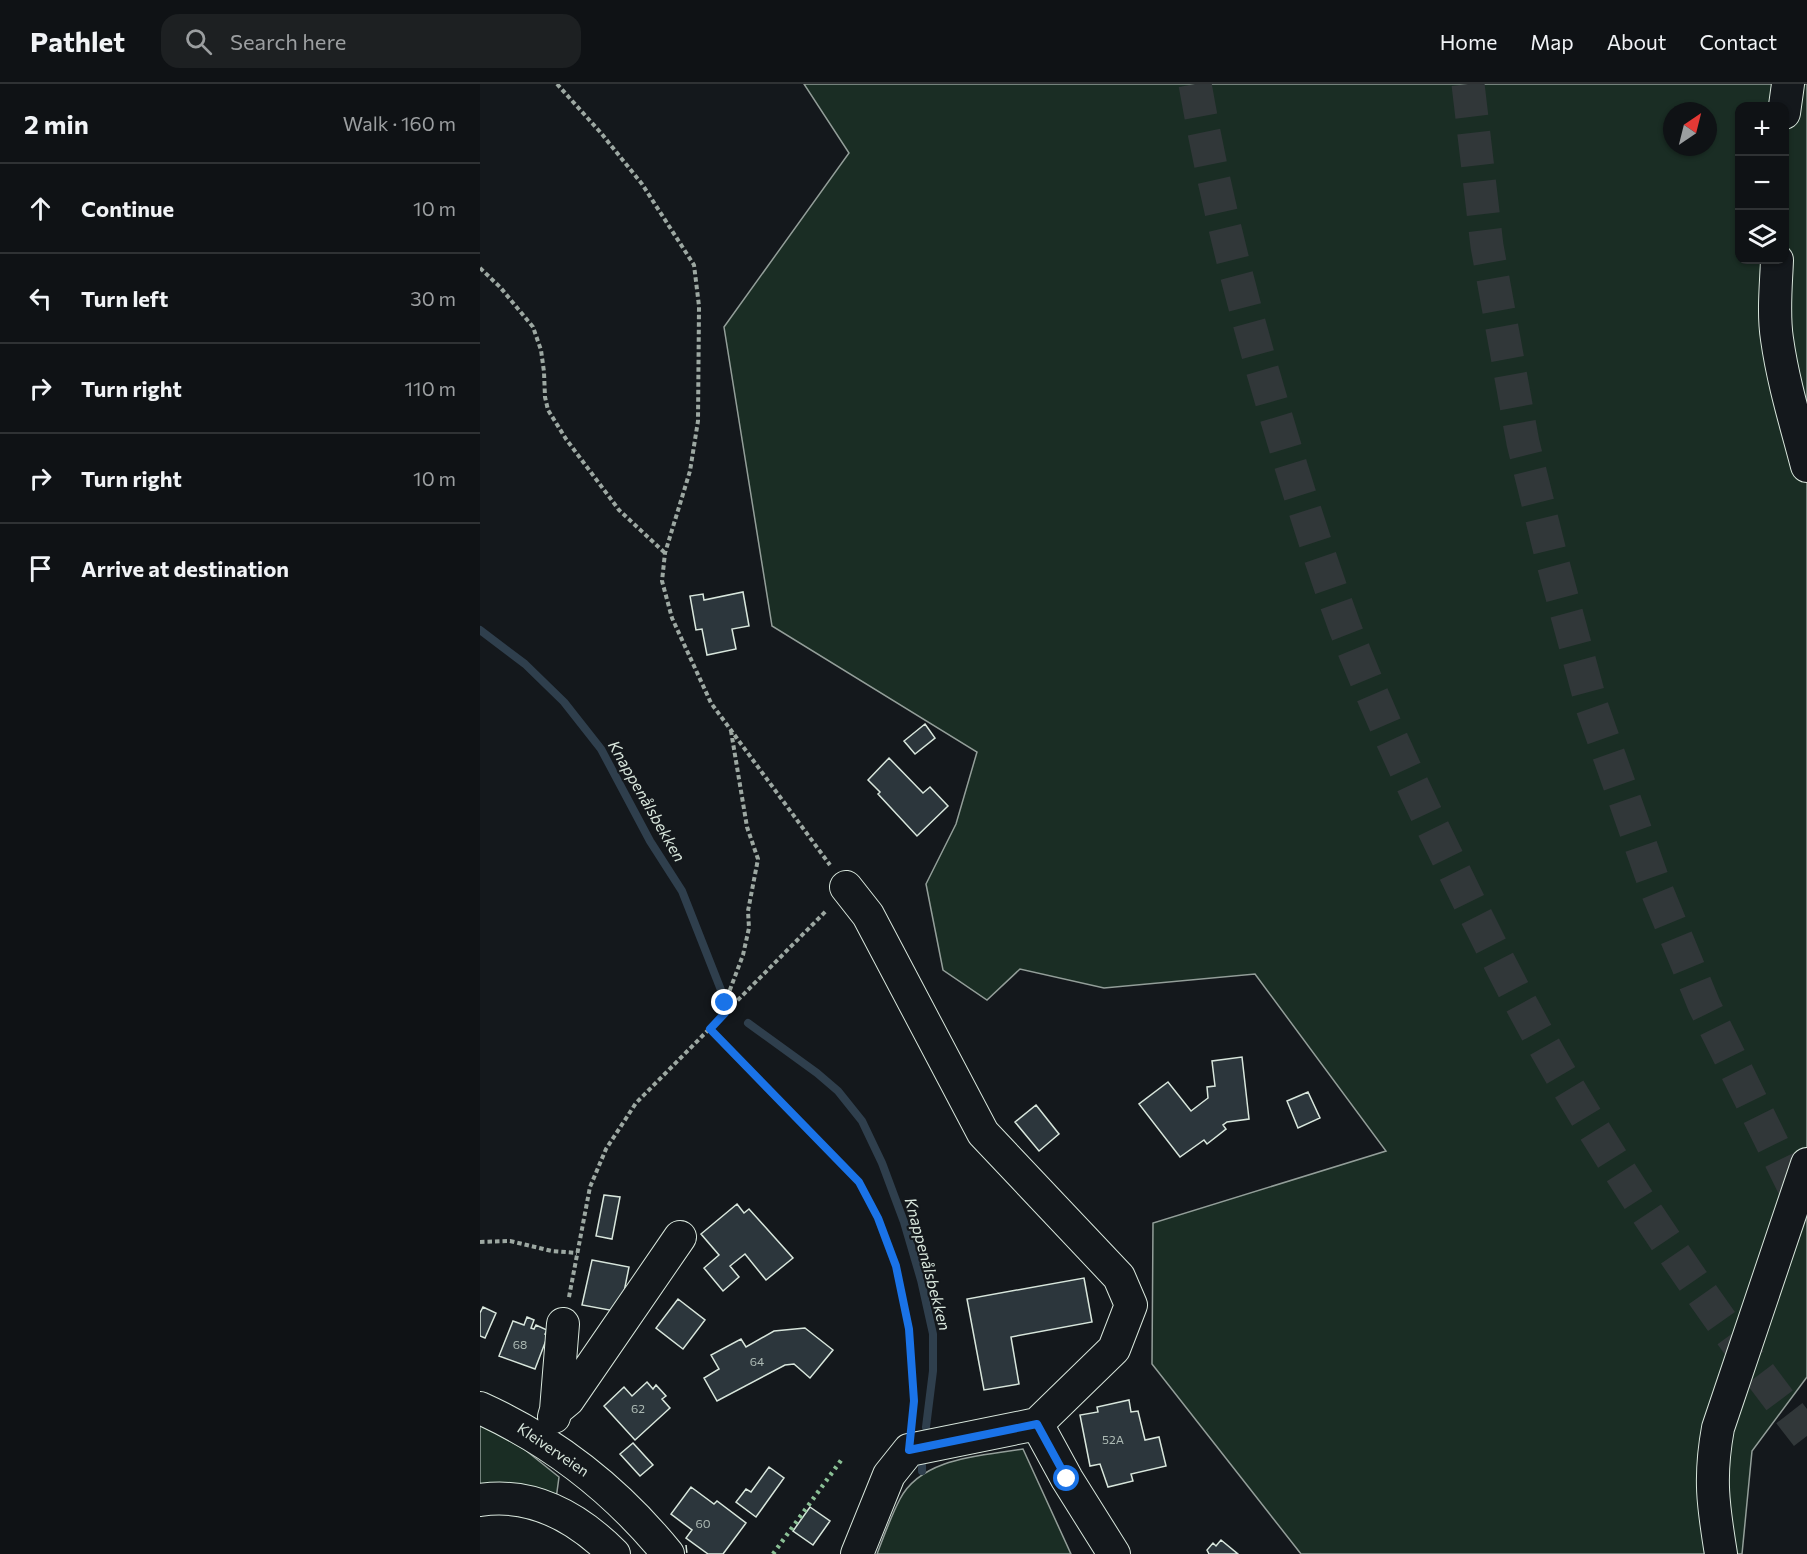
<!DOCTYPE html>
<meta charset="utf-8">
<style>
body{margin:0;font-family:Commissioner,sans-serif;background:#1d2022;color:#f1f3f6}
.controls{position:absolute;right:18px;top:18px;display:grid;overflow:hidden;border-radius:12px;box-shadow:0 2px 4px #0004}
.controls button{width:54px;height:54px;display:grid;place-items:center;padding:0;border:0;border-bottom:2px solid #2f3234;background:#0f1215;color:#f1f3f6;font:30px sans-serif}
.compass{position:absolute;left:1183px;top:18px;width:54px;height:54px;border-radius:50%;background:#0f1215;box-shadow:0 2px 4px #0004;rotate:35deg}
.stop{position:absolute;width:18px;height:18px;margin:-14px;border:4px solid #1a73e8;border-radius:50%;background:#fff}
.stop.end{background:#1a73e8;border-color:#fff;box-shadow:0 2px 6px #0008}
.list{margin:0;padding:0;list-style:none}
h2{display:flex;justify-content:space-between;align-items:center;height:78px;margin:0;padding:0 24px;font-size:26px}
h2 small{font-size:20px;font-weight:400;color:#9b9ea0}
.list li{display:grid;grid-template-columns:39px 1fr auto;gap:18px;align-items:center;box-sizing:border-box;height:90px;padding:0 24px;border-top:2px solid #2f3234}
.list b{display:block;font-size:22px;white-space:nowrap}
.list em{font-size:20px;font-style:normal;color:#9b9ea0}
.icon{flex:none;width:33px;height:33px;fill:none;stroke:currentColor;stroke-width:2;stroke-linecap:round;stroke-linejoin:round}
.map{position:relative;flex:none;width:1327px;height:1470px;overflow:hidden}
header{display:flex;align-items:center;gap:36px;box-sizing:border-box;height:84px;padding:0 30px;background:#0f1215;border-bottom:2px solid #2f3234}
header strong{font-size:28px}
nav{display:flex;gap:33px;margin-inline-start:auto;font-size:21px}
.search{width:420px;height:54px;background:#1d2022;display:flex;align-items:center;gap:15px;box-sizing:border-box;padding:0 21px;border-radius:18px;color:#9b9ea0;font-size:22px}
main{display:flex}
aside{flex:1;background:#0f1215}
.map>svg:first-child{display:block}
</style>
<header>
<strong>Pathlet</strong>
<div class="search"><svg class="icon" aria-label="search" viewBox="0 0 24 24"><circle cx="10" cy="10" r="6"/><path d="M15 15l6 6"/></svg>Search here</div>
<nav><a>Home</a><a>Map</a><a>About</a><a>Contact</a></nav>
</header>
<main>
<aside>
<h2>2 min<small>Walk · 160 m</small></h2>
<ul class="list">
<li><svg class="icon" aria-label="ahead" viewBox="0 0 24 24"><path d="M12 20V5M6 11l6-6 6 6"/></svg><div><b>Continue</b></div><em>10 m</em></li>
<li><svg class="icon" aria-label="left" viewBox="0 0 24 24"><path d="M17 20v-9H6M10 6l-5 5 5 5"/></svg><div><b>Turn left</b></div><em>30 m</em></li>
<li><svg class="icon" aria-label="right" viewBox="0 0 24 24"><path d="M7 20v-9h11M14 6l5 5-5 5"/></svg><div><b>Turn right</b></div><em>110 m</em></li>
<li><svg class="icon" aria-label="right" viewBox="0 0 24 24"><path d="M7 20v-9h11M14 6l5 5-5 5"/></svg><div><b>Turn right</b></div><em>10 m</em></li>
<li><svg class="icon" aria-label="arrive" viewBox="0 0 24 24"><path d="M6 21V4h12l-3 4 3 4H6"/></svg><div><b>Arrive at destination</b></div></li>
</ul>
</aside>
<div class="map">
<svg width="1327" height="1470" viewBox="0 0 1327 1470">
<rect width="100%" height="100%" fill="#14181c"/>
<!-- green -->
<path fill="#1a2d24" stroke="#939e99" stroke-width="1.5" fill-rule="evenodd" d="M 324,0 L 1327,0 L 1327,1293 L 1272,1367 L 1262,1470 L 821,1470 L 672,1280 L 673,1139 L 906,1067 L 775,890 L 624,904 L 540,885 L 507,916 L 463,886 L 446,800 L 476,740 L 497,668 L 292,542 L 244,243 L 369,69 ZM 1260,22 L 1304,22 L 1304,176 L 1260,176 ZM 1192,27 L 1228,27 L 1228,63 L 1192,63 Z
M 0,1340 L 44,1365 L 79,1393 L 76,1415 L 0,1409 Z
M 543,1365 L 591,1470 L 397,1470 C 404,1452 411,1432 420,1415 C 442,1373 502,1372 543,1365 Z"/>
<g fill="none" stroke-linecap="round" stroke-linejoin="round">
<!-- stream -->
<path stroke="#2f3f4d" stroke-width="8" d="M 0,546 L 45,580 L 84,618 L 121,665 L 170,757 L 202,807 L 241,906
M 268,939 L 337,989 L 358,1007 L 382,1037 L 402,1079 L 424,1138 L 441,1196 L 453,1250 L 453,1287 L 446,1343
M 442,1381 L 442,1387"/>
</g>
<!-- building -->
<path fill="#2c363c" stroke="#d8e6dc" stroke-width="1.5" d="M 263,508 L 269,542 L 252,545 L 256,565 L 227,571 L 222,545 L 216,546 L 210,512 L 223,510 L 224,516 Z
M 445,640 L 455,654 L 435,670 L 424,657 Z
M 409,674 L 443,709 L 450,703 L 468,722 L 437,752 L 398,710 L 400,708 L 388,696 Z
M 762,973 L 769,1035 L 747,1038 L 743,1041 L 746,1045 L 727,1060 L 724,1056 L 700,1073 L 659,1020 L 688,998 L 711,1027 L 728,1014 L 727,1003 L 735,1002 L 732,977 Z
M 828,1008 L 840,1034 L 818,1044 L 807,1017 Z
M 556,1021 L 579,1050 L 559,1067 L 535,1038 Z
M 124,1111 L 140,1113 L 132,1155 L 116,1152 Z
M 257,1120 L 264,1129 L 269,1125 L 313,1174 L 286,1196 L 265,1170 L 250,1182 L 259,1193 L 243,1207 L 224,1184 L 239,1171 L 221,1150 Z
M 112,1176 L 149,1183 L 140,1228 L 102,1221 Z
M 604,1194 L 612,1238 L 531,1253 L 539,1300 L 504,1306 L 487,1215 Z
M 198,1215 L 225,1236 L 203,1265 L 176,1244 Z
M 3,1223 L 16,1229 L 5,1254 L 0,1252 L 0,1229 Z
M 47,1233 L 54,1236 L 51,1244 L 54,1245 L 56,1241 L 67,1246 L 65,1250 L 68,1251 L 55,1285 L 19,1272 L 33,1237 L 44,1241 Z
M 325,1244 L 353,1266 L 330,1294 L 314,1280 L 305,1281 L 237,1317 L 224,1294 L 239,1285 L 231,1271 L 261,1255 L 266,1263 L 294,1247 Z
M 167,1298 L 173,1305 L 176,1301 L 186,1312 L 182,1315 L 190,1324 L 155,1356 L 124,1322 L 144,1303 L 152,1312 Z
M 649,1316 L 651,1328 L 658,1327 L 665,1356 L 679,1353 L 686,1382 L 651,1390 L 653,1397 L 628,1403 L 620,1380 L 610,1382 L 600,1331 L 618,1328 L 617,1323 Z
M 153,1359 L 173,1381 L 160,1392 L 140,1370 Z
M 289,1383 L 304,1394 L 276,1433 L 256,1418 L 266,1405 L 271,1408 Z
M 211,1403 L 234,1420 L 237,1417 L 266,1439 L 243,1470 L 228,1470 L 206,1454 L 212,1446 L 191,1430 Z
M 330,1423 L 350,1437 L 333,1461 L 313,1447 Z
M 741,1456 L 758,1470 L 729,1470 L 727,1466 L 733,1459 L 736,1462 Z"/>
<g fill="none" stroke-linecap="round" stroke-linejoin="round">
<!-- highway-tunnel -->
<path stroke="#313739" stroke-width="33" stroke-dasharray="33 16" stroke-linecap="butt" d="M 715,0 C 735,114 764,226 797,336 C 818,406 840,476 865,544 C 897,626 934,706 973,785 C 1008,857 1044,929 1085,998 C 1158,1121 1239,1239 1327,1352
M 988,0 L 1007,162 L 1043,359 L 1071,472 L 1112,623 L 1175,802 L 1224,921 L 1327,1130"/>
<defs>
<path id="minor" d="M 1304,29 L 1308,0
M 1297,176 C 1296,202 1293,229 1297,255 C 1303,298 1316,340 1327,382
M 366,803 L 388,831 L 503,1049 L 639,1193 L 651,1221 L 634,1265 L 557,1340 L 429,1366 L 409,1391 L 377,1470
M 0,1324 C 75,1358 136,1406 188,1470
M 76,1326 L 88,1316 L 200,1153
M 74,1333 L 76,1326 L 83,1240
M 557,1340 L 587,1395 L 634,1470
M 0,1416 C 53,1408 97,1433 134,1470
M 1241,1470 C 1233,1421 1229,1393 1238,1344 L 1327,1080"/>
</defs>
<!-- minor casing -->
<use href="#minor" stroke="#d8e6dc" stroke-width="34"/>
<!-- path -->
<path stroke="#9da8a2" stroke-width="4" stroke-dasharray="4.5 3" stroke-linecap="butt" d="M 77,0 L 121,49 L 162,100 L 214,181 L 219,222 L 218,337 L 210,387 L 185,469 L 182,497 L 192,534 L 231,619 L 350,781
M 0,184 L 20,203 L 53,243 L 61,266 L 64,288 L 65,313 L 68,326 L 86,355 L 139,426 L 185,469
M 245,928 L 245,919 L 263,871 L 269,844 L 268,827 L 278,775 L 267,743 L 251,647
M 229,945 L 379,1098 L 398,1134 L 416,1182 L 429,1245 L 434,1317 L 432,1336
M 0,1158 L 30,1157 L 72,1167 L 97,1169
M 89,1213 L 110,1103 L 126,1065 L 156,1019 L 346,827"/>
<!-- minor -->
<use href="#minor" stroke="#14181c" stroke-width="32"/>
<!-- hedge -->
<path stroke="#8ac095" stroke-width="4.5" stroke-dasharray="3 4.5" stroke-linecap="butt" d="M 293,1470 L 362,1375"/>
<!-- fence -->
<path stroke="#d8e6dc" stroke-width="1.5" stroke-dasharray="8 3" stroke-linecap="butt" d="M 206,1461 L 207,1470"/>
</g>
<g fill="none" stroke-linecap="round" stroke-linejoin="round">
<!-- route -->
<path stroke="#1a73e8" stroke-width="8" d="M 245,919 L 245,929 L 230,945 L 379,1098 L 398,1134 L 416,1182 L 429,1245 L 434,1317 L 429,1366 L 557,1340 L 587,1395"/>
</g>
<g text-anchor="middle" stroke-width="4.5" stroke-linejoin="round" paint-order="stroke">
<!-- number labels -->
<g font-size="12" fill="#adbab4">
<text x="40" y="1265">68</text>
<text x="277" y="1282">64</text>
<text x="158" y="1329">62</text>
<text x="633" y="1360">52A</text>
<text x="223" y="1444">60</text>
</g>
<!-- street labels -->
<g font-size="15" fill="#d8e6dc" stroke="#14181c">
<text transform="translate(73 1366) rotate(34)" y="5">Kleiverveien</text>
</g>
<!-- water labels -->
<g font-size="16" font-style="italic" fill="#d8e6dc" stroke="#14181c">
<text transform="translate(167 717) rotate(60)" y="6">Knappenålsbekken</text>
<text transform="translate(448 1180) rotate(75)" y="6">Knappenålsbekken</text>
</g>
</g>
</svg>
<div class="controls">
<button>+</button>
<button>−</button>
<button><svg class="icon" aria-label="layers" viewBox="0 0 24 24"><path d="M12 4l9 5-9 5-9-5zM3 14l9 5 9-5"/></svg></button>
</div>
<svg class="compass" viewBox="-18 -18 36 36"><path d="M0-13l5 13h-10z" fill="#e53935"/><path d="M0 13l5-13h-10z" fill="#9b9ea0"/></svg>
<div class="stop" style="left:587px;top:1395px"></div>
<div class="stop end" style="left:245px;top:919px"></div>
</div>
</main>
